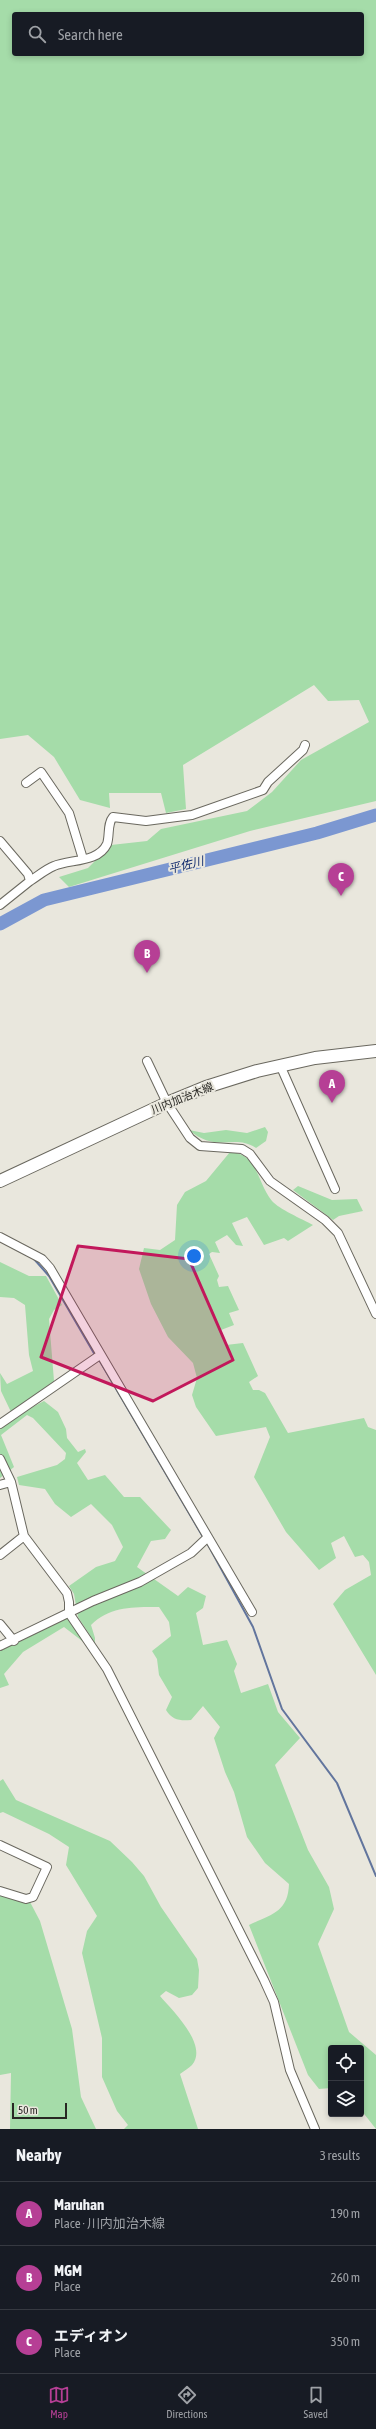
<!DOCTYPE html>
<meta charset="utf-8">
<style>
body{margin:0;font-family:"Asap Condensed","Noto Sans JP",sans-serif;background:#20242c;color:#f1f3f6}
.controls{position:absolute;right:12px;bottom:12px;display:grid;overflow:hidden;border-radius:4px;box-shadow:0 2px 6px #0003}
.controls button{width:36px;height:36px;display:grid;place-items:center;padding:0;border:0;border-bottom:1px solid #363941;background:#171b24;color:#f1f3f6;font:20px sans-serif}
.scale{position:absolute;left:12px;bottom:10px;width:55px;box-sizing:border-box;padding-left:4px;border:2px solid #282723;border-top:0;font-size:11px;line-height:14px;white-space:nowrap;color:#282723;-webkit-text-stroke:3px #e9e7dd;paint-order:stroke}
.you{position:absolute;left:194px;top:1256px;width:14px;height:14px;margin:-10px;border:3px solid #fff;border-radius:50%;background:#1a73e8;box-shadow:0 0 0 6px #1a73e833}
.badge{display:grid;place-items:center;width:26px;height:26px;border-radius:50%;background:#b63f95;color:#fff;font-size:13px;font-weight:700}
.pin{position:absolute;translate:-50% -33px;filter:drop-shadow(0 1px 2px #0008)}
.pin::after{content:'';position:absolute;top:21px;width:14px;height:12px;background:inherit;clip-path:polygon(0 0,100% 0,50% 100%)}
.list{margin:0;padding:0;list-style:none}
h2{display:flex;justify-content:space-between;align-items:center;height:52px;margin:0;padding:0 16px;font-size:17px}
h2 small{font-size:13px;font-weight:400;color:#9ea1a6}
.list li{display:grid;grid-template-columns:26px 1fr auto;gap:12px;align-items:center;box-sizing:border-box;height:64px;padding:0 16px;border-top:1px solid #363941}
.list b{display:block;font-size:15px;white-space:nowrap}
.list p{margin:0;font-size:13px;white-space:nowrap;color:#9ea1a6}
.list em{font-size:13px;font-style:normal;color:#9ea1a6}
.icon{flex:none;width:22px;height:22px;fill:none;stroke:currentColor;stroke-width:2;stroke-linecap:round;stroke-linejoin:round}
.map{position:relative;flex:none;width:376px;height:2129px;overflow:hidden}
.search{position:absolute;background:#171b24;box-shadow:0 2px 6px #0003;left:12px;right:12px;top:12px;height:44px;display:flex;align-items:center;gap:10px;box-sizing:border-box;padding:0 14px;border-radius:4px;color:#9ea1a6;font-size:15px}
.sheet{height:244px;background:#171b24}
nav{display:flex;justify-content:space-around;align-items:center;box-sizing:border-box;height:56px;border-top:1px solid #363941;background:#171b24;font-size:11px;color:#9ea1a6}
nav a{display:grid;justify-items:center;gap:2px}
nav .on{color:#b63f95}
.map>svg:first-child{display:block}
</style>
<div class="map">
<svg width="376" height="2129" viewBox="0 0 376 2129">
<rect width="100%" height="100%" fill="#e9e7dd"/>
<!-- green -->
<path fill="#a5dca9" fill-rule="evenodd" d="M 0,0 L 376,0 L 376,801 L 250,831 L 69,887 L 59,877 L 88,868 L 111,845 L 147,841 L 161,829 L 247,811 L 272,792 L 301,760 L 369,722 L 359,700 L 328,701 L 314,685 L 183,765 L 186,809 L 166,813 L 161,793 L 109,793 L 110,808 L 80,800 L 54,757 L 28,735 L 0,739 ZM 14,14 L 362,14 L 362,54 L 14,54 Z
M 265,1127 L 268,1132 L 266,1141 L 256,1148 C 234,1133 217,1154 189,1130 L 204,1133 L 226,1130 L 247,1133 Z
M 230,1152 C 258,1153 257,1183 272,1201 C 279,1209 302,1219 313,1225 L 288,1241 L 284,1238 L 264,1245 L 247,1217 L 232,1223 L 243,1246 L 236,1245 L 227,1235 L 215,1242 L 220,1253 L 212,1252 L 209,1254 L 219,1276 L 217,1280 L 219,1287 L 228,1286 L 239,1310 L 229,1313 L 234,1325 L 221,1330 L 226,1345 L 243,1343 L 258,1376 L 249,1382 L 253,1390 L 259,1390 L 265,1393 L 288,1433 L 364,1418 L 368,1427 L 376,1430 L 376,1675 L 333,1604 L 345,1590 L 371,1575 L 369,1562 L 363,1555 L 355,1557 L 344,1536 L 331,1543 L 336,1558 L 319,1570 L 286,1532 L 254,1477 L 270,1437 L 266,1427 L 216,1436 L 196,1407 L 192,1395 L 197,1378 L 193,1363 L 168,1337 L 151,1304 L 139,1269 L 144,1248 L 160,1250 L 175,1240 L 177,1205 L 185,1192 L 206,1181 Z
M 298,1186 L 332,1200 L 357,1199 L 363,1211 L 339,1216 L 333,1220 L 293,1190 Z
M 0,1262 L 29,1276 L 46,1276 L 62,1305 L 54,1310 L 49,1319 L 54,1381 L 11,1412 L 1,1391 L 0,1373 L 7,1384 L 33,1371 L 29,1355 L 25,1305 L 14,1298 L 0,1297 Z
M 44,1401 L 58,1412 L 66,1429 L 67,1438 L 78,1452 L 85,1449 L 86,1452 L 77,1463 L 88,1480 L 105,1475 L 124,1497 L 140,1497 L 171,1530 L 165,1539 L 151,1541 L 137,1567 L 178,1596 L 188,1587 L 206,1596 L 203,1608 L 196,1613 L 203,1645 L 227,1640 L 237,1664 L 234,1671 L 241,1693 L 268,1684 L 278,1712 L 300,1738 L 275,1765 L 308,1850 L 329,1887 L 334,1909 L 318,1944 L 349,2032 L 376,2055 L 376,2129 L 361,2110 L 361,2048 L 331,2048 L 331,2088 L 319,2089 L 308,2075 L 249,1925 C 272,1914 288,1912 289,1884 L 265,1863 L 247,1837 L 234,1792 L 225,1772 L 214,1738 L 220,1727 L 203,1706 L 191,1720 C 180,1721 172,1720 166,1710 L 172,1697 L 159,1675 L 157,1659 L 152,1651 L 171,1636 L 169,1622 L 159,1607 C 134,1607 110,1606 91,1625 L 95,1638 L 95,1643 L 78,1617 L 74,1594 L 69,1586 L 96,1567 L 115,1561 L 123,1547 L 112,1525 L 91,1504 L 71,1517 L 55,1504 L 45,1489 L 19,1485 L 17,1477 L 57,1465 L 65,1459 L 66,1453 L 33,1418 L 27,1415 L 1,1435 L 14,1467 L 0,1478 L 0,1424 Z
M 68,1617 L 86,1644 L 64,1627 L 23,1652 L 4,1674 L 9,1685 L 0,1688 L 0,1640 L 13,1645 Z
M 3,1779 L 16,1800 L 110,1841 L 132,1862 L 144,1876 L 161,1907 L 197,1959 L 199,1970 L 198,1988 L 192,1995 L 179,1998 L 166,1991 L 160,1996 C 171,2009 209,2045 192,2065 C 189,2068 184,2071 180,2074 L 198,2129 L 124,2129 L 128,2125 L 117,2111 L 102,2077 L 102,2038 L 82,1953 L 87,1931 L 97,1916 L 66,1865 L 69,1847 L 49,1834 L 3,1812 L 0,1813 L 0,1781 Z
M 0,1895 L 30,1902 L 40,1921 L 72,2029 L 81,2097 L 96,2129 L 10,2129 L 11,2073 L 0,2075 Z"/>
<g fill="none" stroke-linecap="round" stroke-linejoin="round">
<!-- stream -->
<path stroke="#62759d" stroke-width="2" d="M 34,1259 L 49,1276 L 95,1355
M 98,1358 L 203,1537
M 207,1543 L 253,1627 L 282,1709 L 337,1783 L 376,1876"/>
<!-- river -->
<path stroke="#7b97d1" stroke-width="13" d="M 0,924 L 44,900 L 317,833 L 376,815"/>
<defs>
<path id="street" d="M 26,783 L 41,772 L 69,813 L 83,859
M 0,841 L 28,874 L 30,881 L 0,905
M 30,881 C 38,876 46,869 54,866 C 70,859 98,863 107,844 C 110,835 107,824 113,817 L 146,821 L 192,815 L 263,790 L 268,782 L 303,750 L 305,745
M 147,1061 L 167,1103 L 190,1138 L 200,1146 L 242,1149 L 250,1154 L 270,1181 L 325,1220 L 338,1233 L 376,1314
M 280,1065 L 335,1189
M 0,1237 L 42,1259 L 50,1268 L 252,1612
M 0,1424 L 100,1355
M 0,1459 L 11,1482 L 24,1536 L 67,1593 L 69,1602 L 69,1613 L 107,1669 L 264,1980 L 274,2002 L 290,2070 L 315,2129
M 0,1485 L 11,1482
M 0,1555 L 24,1536
M 0,1624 L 14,1641
M 0,1646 L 93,1601 L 140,1582 L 191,1553 L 208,1537
M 0,1845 L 47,1867 L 33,1897 L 26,1899 L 0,1891"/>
<path id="primary" d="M 0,1181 L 167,1103 L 206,1087 L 257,1071 L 315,1058 L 376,1051"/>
</defs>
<!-- street casing -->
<use href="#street" stroke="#6a685f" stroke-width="10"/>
<!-- primary casing -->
<use href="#primary" stroke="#6a685f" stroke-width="14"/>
<!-- street -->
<use href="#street" stroke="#fff" stroke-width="8"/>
<!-- primary -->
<use href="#primary" stroke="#fff" stroke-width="12"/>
</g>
<!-- marked area -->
<path fill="#c2185b" fill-opacity="0.2" stroke="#c2185b" stroke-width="3" stroke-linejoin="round" d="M 78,1246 L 189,1259 L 233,1360 L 153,1401 L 41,1357 Z"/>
<g text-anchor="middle" stroke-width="4" stroke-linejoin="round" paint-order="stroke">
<!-- street labels -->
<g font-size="11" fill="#282723" stroke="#e9e7dd">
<text transform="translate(182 1098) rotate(-22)" y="4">川内加治木線</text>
</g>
<!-- water labels -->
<g font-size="12" font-style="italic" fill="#0f296c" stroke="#e9e7dd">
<text transform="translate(186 865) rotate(-14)" y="4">平佐川</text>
</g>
</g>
</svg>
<div class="controls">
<button><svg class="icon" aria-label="locate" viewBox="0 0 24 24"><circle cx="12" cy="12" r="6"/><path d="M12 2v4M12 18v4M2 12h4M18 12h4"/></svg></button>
<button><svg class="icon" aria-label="layers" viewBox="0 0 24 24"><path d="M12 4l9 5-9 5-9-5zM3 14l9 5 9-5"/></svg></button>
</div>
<div class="scale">50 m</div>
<div class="you"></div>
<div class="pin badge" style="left:332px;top:1103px">A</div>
<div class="pin badge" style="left:147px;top:973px">B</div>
<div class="pin badge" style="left:341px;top:896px">C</div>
<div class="search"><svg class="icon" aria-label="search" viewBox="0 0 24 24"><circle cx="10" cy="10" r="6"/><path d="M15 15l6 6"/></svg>Search here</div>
</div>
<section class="sheet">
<h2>Nearby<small>3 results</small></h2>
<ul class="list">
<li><span class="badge">A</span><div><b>Maruhan</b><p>Place · 川内加治木線</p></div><em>190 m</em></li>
<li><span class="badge">B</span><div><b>MGM</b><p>Place</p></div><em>260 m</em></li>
<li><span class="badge">C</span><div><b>エディオン</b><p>Place</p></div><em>350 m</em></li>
</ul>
</section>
<nav>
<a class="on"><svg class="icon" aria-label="map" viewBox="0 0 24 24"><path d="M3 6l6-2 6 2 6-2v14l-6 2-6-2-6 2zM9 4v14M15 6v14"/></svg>Map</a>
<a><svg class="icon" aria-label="directions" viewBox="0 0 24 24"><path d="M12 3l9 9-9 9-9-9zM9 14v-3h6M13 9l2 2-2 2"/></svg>Directions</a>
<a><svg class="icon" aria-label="saved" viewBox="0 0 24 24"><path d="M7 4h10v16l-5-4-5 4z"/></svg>Saved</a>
</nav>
